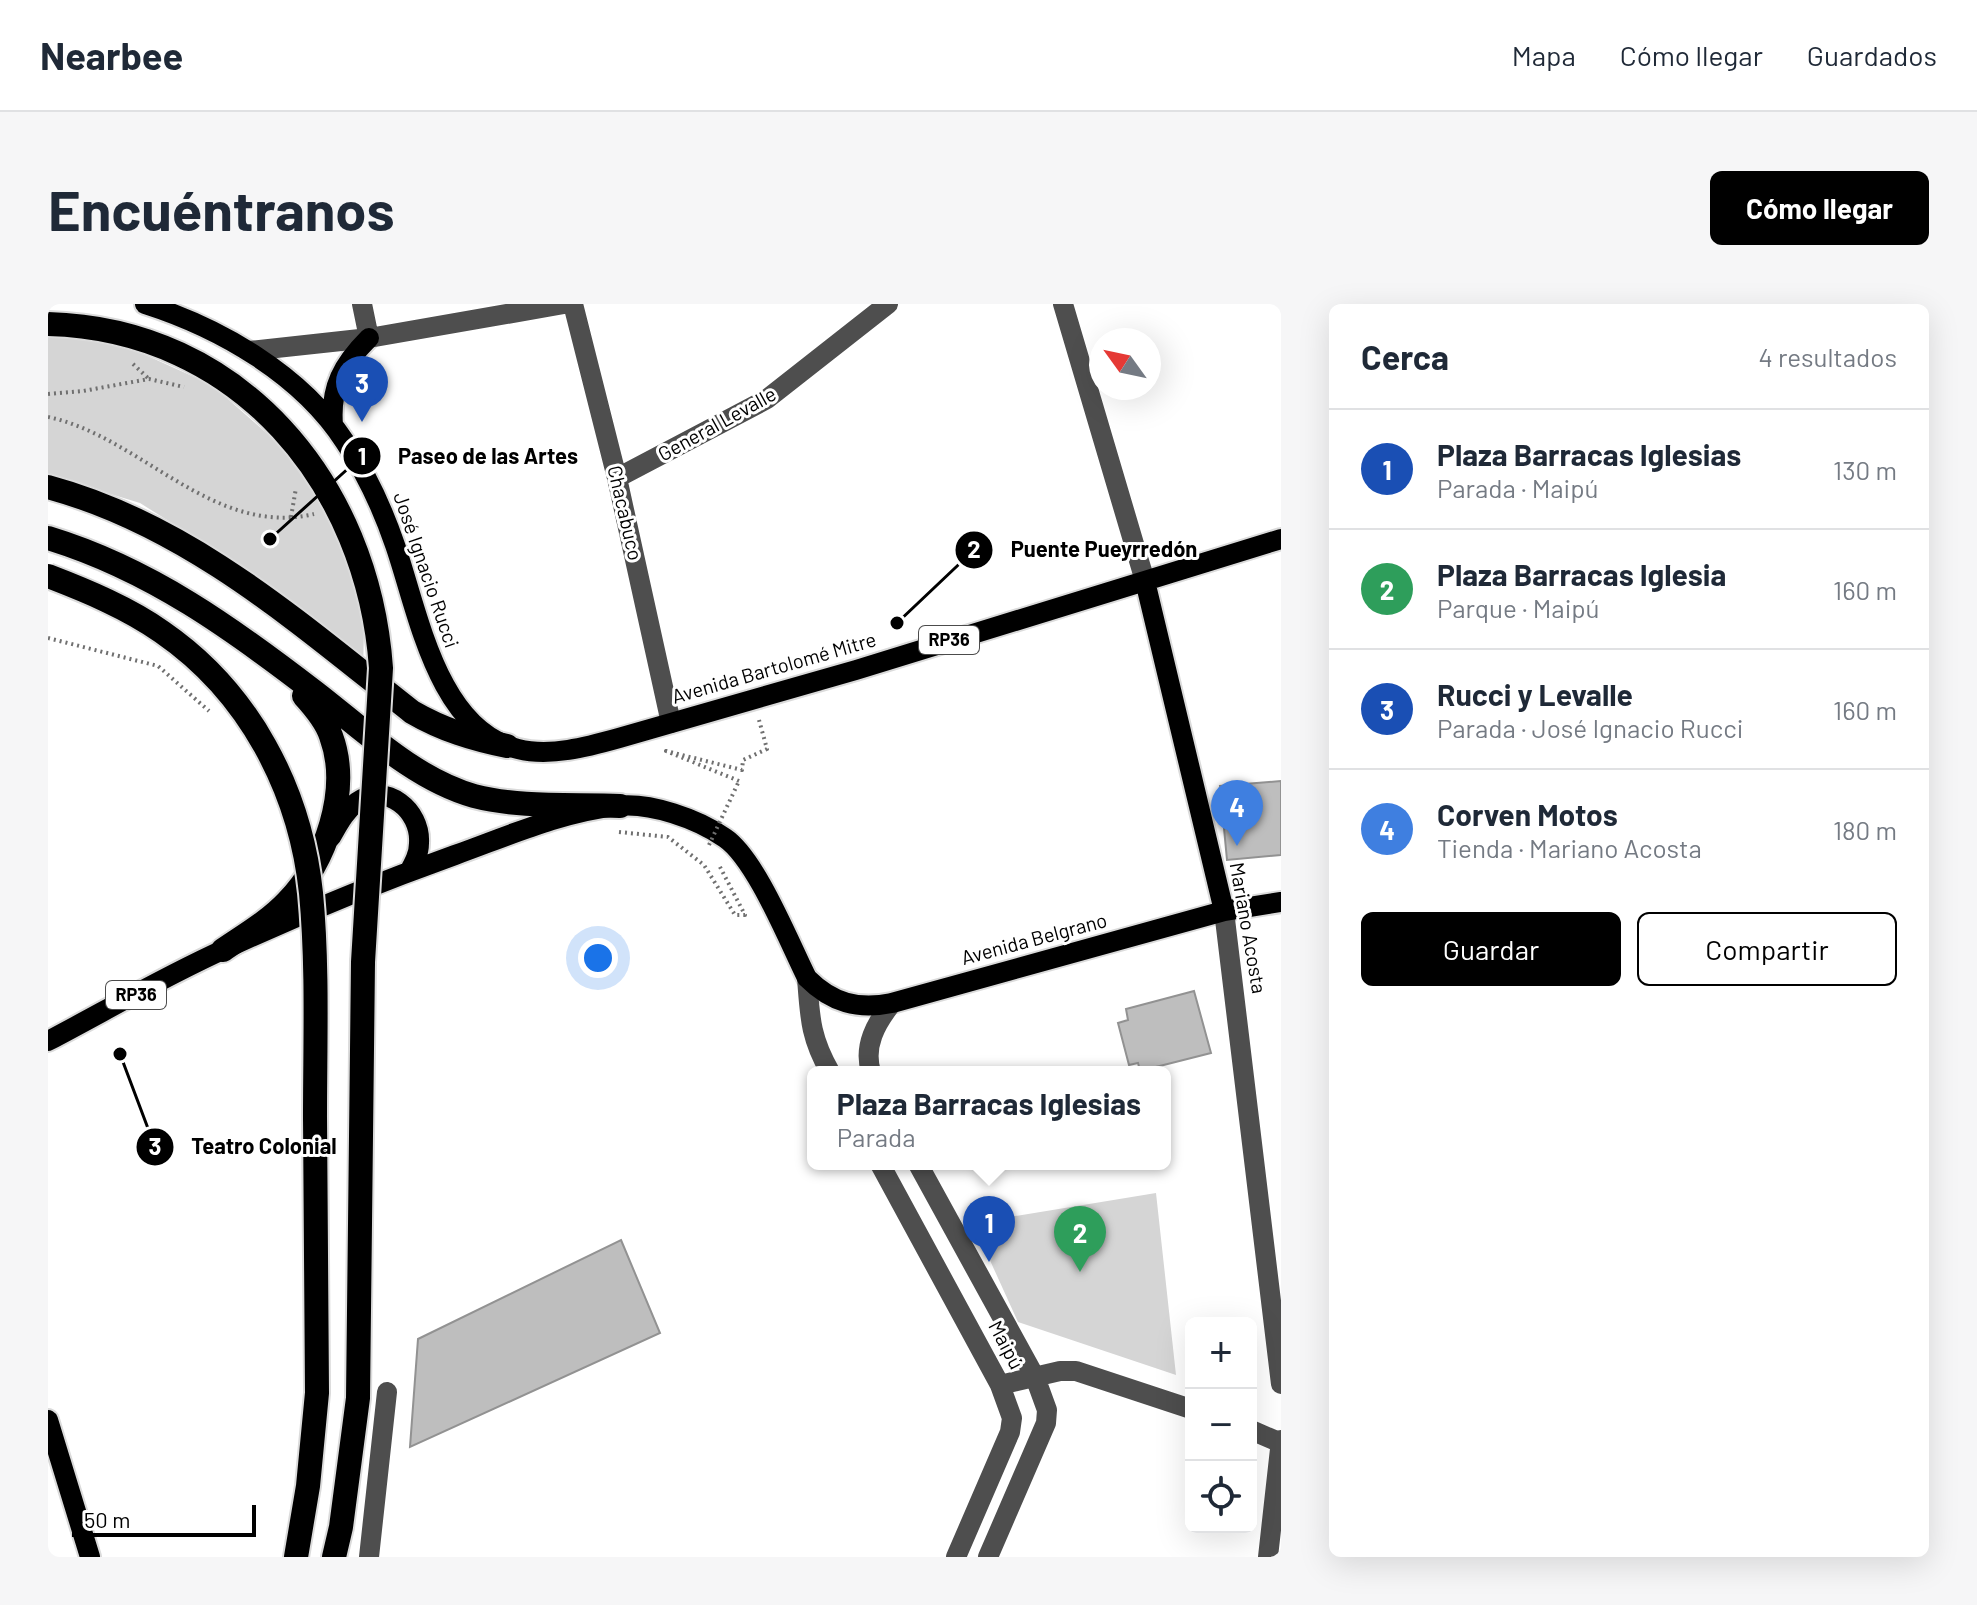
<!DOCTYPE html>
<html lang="es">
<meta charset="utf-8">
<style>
body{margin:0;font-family:Barlow,sans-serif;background:#f6f6f7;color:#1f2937}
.controls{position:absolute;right:24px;bottom:24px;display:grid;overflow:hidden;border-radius:12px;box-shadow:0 8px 32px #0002}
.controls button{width:72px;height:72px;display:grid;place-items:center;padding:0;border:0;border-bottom:2px solid #e0e1e3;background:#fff;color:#1f2937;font:40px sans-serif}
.compass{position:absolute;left:1041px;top:24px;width:72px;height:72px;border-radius:50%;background:#fff;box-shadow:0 8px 32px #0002;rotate:303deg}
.scale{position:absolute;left:24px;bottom:20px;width:184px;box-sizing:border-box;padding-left:8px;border:4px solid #000;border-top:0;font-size:22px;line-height:28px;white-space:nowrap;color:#000;-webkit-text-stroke:6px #fff;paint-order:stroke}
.you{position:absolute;left:550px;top:654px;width:28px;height:28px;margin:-20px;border:6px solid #fff;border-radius:50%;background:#1a73e8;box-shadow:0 0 0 12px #1a73e833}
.badge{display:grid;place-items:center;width:52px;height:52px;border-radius:50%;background:#000;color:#fff;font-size:26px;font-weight:700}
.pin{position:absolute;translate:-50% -66px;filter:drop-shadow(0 2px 4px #0008)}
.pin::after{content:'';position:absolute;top:42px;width:28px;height:24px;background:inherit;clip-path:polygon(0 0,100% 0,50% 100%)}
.popup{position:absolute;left:759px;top:762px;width:364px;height:104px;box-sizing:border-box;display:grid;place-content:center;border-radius:12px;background:#fff;filter:drop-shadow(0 2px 6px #0005);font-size:26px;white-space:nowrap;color:#747a83}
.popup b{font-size:30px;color:#1f2937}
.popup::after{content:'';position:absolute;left:50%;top:100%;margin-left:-16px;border:16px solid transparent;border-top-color:#fff}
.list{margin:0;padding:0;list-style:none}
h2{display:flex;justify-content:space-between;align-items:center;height:104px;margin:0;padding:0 32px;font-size:34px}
h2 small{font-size:26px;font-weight:400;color:#747a83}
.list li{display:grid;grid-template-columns:52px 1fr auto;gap:24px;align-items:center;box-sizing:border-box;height:120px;padding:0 32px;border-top:2px solid #e0e1e3}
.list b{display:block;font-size:30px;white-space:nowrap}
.list p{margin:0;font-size:26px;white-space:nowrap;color:#747a83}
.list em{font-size:26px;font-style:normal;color:#747a83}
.actions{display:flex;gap:16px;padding:24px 32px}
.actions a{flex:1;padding:18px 0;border:2px solid #000;border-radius:12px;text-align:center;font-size:28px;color:#000}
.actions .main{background:#000;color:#fff}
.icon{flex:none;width:44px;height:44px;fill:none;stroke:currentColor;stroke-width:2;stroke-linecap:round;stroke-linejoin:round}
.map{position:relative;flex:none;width:1233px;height:1253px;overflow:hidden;border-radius:12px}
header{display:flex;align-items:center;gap:48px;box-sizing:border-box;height:112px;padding:0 40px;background:#fff;border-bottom:2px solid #e0e1e3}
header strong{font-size:38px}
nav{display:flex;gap:44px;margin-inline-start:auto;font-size:28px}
.intro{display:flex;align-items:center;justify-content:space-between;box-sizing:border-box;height:192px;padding:0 48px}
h1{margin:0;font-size:56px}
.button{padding:20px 36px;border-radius:12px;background:#000;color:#fff;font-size:28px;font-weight:700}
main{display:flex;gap:48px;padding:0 48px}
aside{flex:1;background:#fff;border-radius:12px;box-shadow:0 8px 32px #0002}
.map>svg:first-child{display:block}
</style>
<header>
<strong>Nearbee</strong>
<nav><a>Mapa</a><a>Cómo llegar</a><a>Guardados</a></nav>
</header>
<div class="intro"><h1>Encuéntranos</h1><a class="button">Cómo llegar</a></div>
<main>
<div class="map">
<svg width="1233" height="1253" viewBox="0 0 1233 1253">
<rect width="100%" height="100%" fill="#fff"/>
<!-- green -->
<path fill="#d5d5d5" d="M 0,33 L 60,34 L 164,81 L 264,169 L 317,287 L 315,365 L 208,272 L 92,199 L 0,171 Z
M 1108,889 L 1128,1071 L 970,1018 L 925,919 Z"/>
<!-- building -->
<path fill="#bebebe" stroke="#929292" stroke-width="2" d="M 1233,477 L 1233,551 L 1179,556 L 1172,482 Z
M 1146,687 L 1163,749 L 1092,767 L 1090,759 L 1081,761 L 1070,719 L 1080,716 L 1078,705 Z
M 573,936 L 612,1029 L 362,1143 L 370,1035 Z"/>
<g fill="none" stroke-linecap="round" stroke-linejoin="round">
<defs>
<path id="major" d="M 97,0 C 172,24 253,70 297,138 C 318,169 335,206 347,241 C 370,307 389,426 470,445 C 502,453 539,443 571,434 L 808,366 L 1233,235
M 285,121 C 282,83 295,60 321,34
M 1097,277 L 1176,607
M 283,533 C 290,521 297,507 309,498 C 338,478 373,506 371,539 C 371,550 366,559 361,568
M 0,737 C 59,706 117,672 177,645 C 252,610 329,579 407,551 C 460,532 513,508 569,502 C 602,498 650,515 677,534 C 708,555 741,638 759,674 C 784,699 810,706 844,699 L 1176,607 L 1233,598
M 0,1116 L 42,1253"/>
<path id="highway" d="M 0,183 C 141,221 252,320 364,408 C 395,426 425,435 459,442
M 0,234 C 102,265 185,325 268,389 C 316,426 366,475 426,492 C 472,504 524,500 572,502
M 175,646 C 197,631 221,617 239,598 C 278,558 303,486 283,432 C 278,417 267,404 256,392
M 248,1253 L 260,1182 L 269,1089 L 267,813
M 286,1253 L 293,1223 L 310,1094 L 315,658"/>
</defs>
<!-- major casing -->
<use href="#major" stroke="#dbdbdb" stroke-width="24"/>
<!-- highway casing -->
<use href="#highway" stroke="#dbdbdb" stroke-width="28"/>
<!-- path -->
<path stroke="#707070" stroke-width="4" stroke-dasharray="2 4" stroke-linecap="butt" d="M 85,60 L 101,75
M 0,90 L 35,87 L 101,75 L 136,83
M 0,113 C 92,132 165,234 266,210
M 243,213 L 248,184
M 0,334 L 110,362 L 161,407
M 691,477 L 618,447 L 694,466 L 695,456 L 719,445 L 711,416
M 571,528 L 620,533 L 656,561 L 687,611 L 697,611 L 671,561"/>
<!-- minor -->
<path stroke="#4e4e4e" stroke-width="20" d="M 314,0 L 321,34
M 525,0 L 569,174 L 623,419
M 1015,0 L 1097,277
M 201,47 L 321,34 L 516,0
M 569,174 L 719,95 L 840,0
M 1176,607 L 1233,1080
M 759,674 C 762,713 762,733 782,768
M 823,768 C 815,742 828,719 844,699
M 832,860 L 952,1081 L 964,1114 L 962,1128 L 908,1253
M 870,860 L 987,1073 L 999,1106 L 998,1119 L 940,1253
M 952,1081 L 1012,1067 L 1028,1067 L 1143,1105
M 1203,1126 L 1233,1139
M 321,1253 L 339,1088
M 1220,1253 L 1233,1136"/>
<!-- major -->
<use href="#major" stroke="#000" stroke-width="20"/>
<!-- highway -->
<use href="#highway" stroke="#000" stroke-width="24"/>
<defs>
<path id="highway-bridge" d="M 0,20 C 192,25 320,180 333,364 L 315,658
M 0,272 C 39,287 80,304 114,328 C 201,388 252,485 263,589 C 270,663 267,739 267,813"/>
</defs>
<!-- highway-bridge casing -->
<use href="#highway-bridge" stroke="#dbdbdb" stroke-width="28" stroke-linecap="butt"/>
<!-- path-bridge -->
<path stroke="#707070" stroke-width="4" stroke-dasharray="2 4" stroke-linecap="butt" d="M 661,541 L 691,477"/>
<!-- highway-bridge -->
<use href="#highway-bridge" stroke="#000" stroke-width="24"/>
</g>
<g text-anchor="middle" stroke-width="6" stroke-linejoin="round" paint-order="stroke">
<!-- shield labels -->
<g fill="#fff" stroke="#4c4c4c" stroke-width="2">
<rect x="871" y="322" width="60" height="28" rx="6"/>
<rect x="58" y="677" width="60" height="28" rx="6"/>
</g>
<g font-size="18" font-weight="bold" fill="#000">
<text x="901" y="342">RP36</text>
<text x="88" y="697">RP36</text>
</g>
<!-- street labels -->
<g font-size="20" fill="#000" stroke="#fff">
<text transform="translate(669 120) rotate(-29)" y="7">General Levalle</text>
<text transform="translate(577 209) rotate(77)" y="7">Chacabuco</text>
<text transform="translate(378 266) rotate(71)" y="7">José Ignacio Rucci</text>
<text transform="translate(726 364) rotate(-16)" y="7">Avenida Bartolomé Mitre</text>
<text transform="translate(1200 624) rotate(80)" y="7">Mariano Acosta</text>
<text transform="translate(986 635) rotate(-15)" y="7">Avenida Belgrano</text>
<text transform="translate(958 1041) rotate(62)" y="7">Maipú</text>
</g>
</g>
<!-- callouts -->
<path fill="none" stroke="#000" stroke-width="3" d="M222 235L314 152M849 319L926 246M72 750L107 843"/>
<g fill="#000" stroke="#fff" stroke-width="3">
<circle cx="222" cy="235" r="8"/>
<circle cx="849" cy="319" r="8"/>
<circle cx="72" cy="750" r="8"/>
<circle cx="314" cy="152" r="20"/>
<circle cx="926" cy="246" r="20"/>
<circle cx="107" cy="843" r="20"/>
</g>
<g font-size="24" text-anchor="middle" font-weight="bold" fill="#fff">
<text x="314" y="161">1</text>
<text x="926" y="254">2</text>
<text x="107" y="851">3</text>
</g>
<g font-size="22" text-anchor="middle" font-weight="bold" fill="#000" stroke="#fff" stroke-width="6" stroke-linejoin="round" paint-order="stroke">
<text x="440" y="160">Paseo de las Artes</text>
<text x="1056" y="253">Puente Pueyrredón</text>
<text x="216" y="850">Teatro Colonial</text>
</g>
</svg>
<div class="controls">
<button>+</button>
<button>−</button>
<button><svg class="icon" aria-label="locate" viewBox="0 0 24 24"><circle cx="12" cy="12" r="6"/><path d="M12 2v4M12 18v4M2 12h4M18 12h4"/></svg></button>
</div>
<svg class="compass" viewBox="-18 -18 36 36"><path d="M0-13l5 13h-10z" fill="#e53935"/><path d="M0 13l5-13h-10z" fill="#747a83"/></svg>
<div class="scale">50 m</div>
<div class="you"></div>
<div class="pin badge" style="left:941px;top:958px;background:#1a4fb4">1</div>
<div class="popup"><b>Plaza Barracas Iglesias</b>Parada</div>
<div class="pin badge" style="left:1032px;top:968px;background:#2e9e5b">2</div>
<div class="pin badge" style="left:314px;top:118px;background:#1a4fb4">3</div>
<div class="pin badge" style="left:1189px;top:542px;background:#3f7fe0">4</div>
</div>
<aside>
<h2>Cerca<small>4 resultados</small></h2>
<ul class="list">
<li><span class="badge" style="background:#1a4fb4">1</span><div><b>Plaza Barracas Iglesias</b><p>Parada · Maipú</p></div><em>130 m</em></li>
<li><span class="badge" style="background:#2e9e5b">2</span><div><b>Plaza Barracas Iglesia</b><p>Parque · Maipú</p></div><em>160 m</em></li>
<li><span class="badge" style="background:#1a4fb4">3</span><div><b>Rucci y Levalle</b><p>Parada · José Ignacio Rucci</p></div><em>160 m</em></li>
<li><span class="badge" style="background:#3f7fe0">4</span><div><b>Corven Motos</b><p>Tienda · Mariano Acosta</p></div><em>180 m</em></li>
</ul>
<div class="actions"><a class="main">Guardar</a><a>Compartir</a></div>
</aside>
</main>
